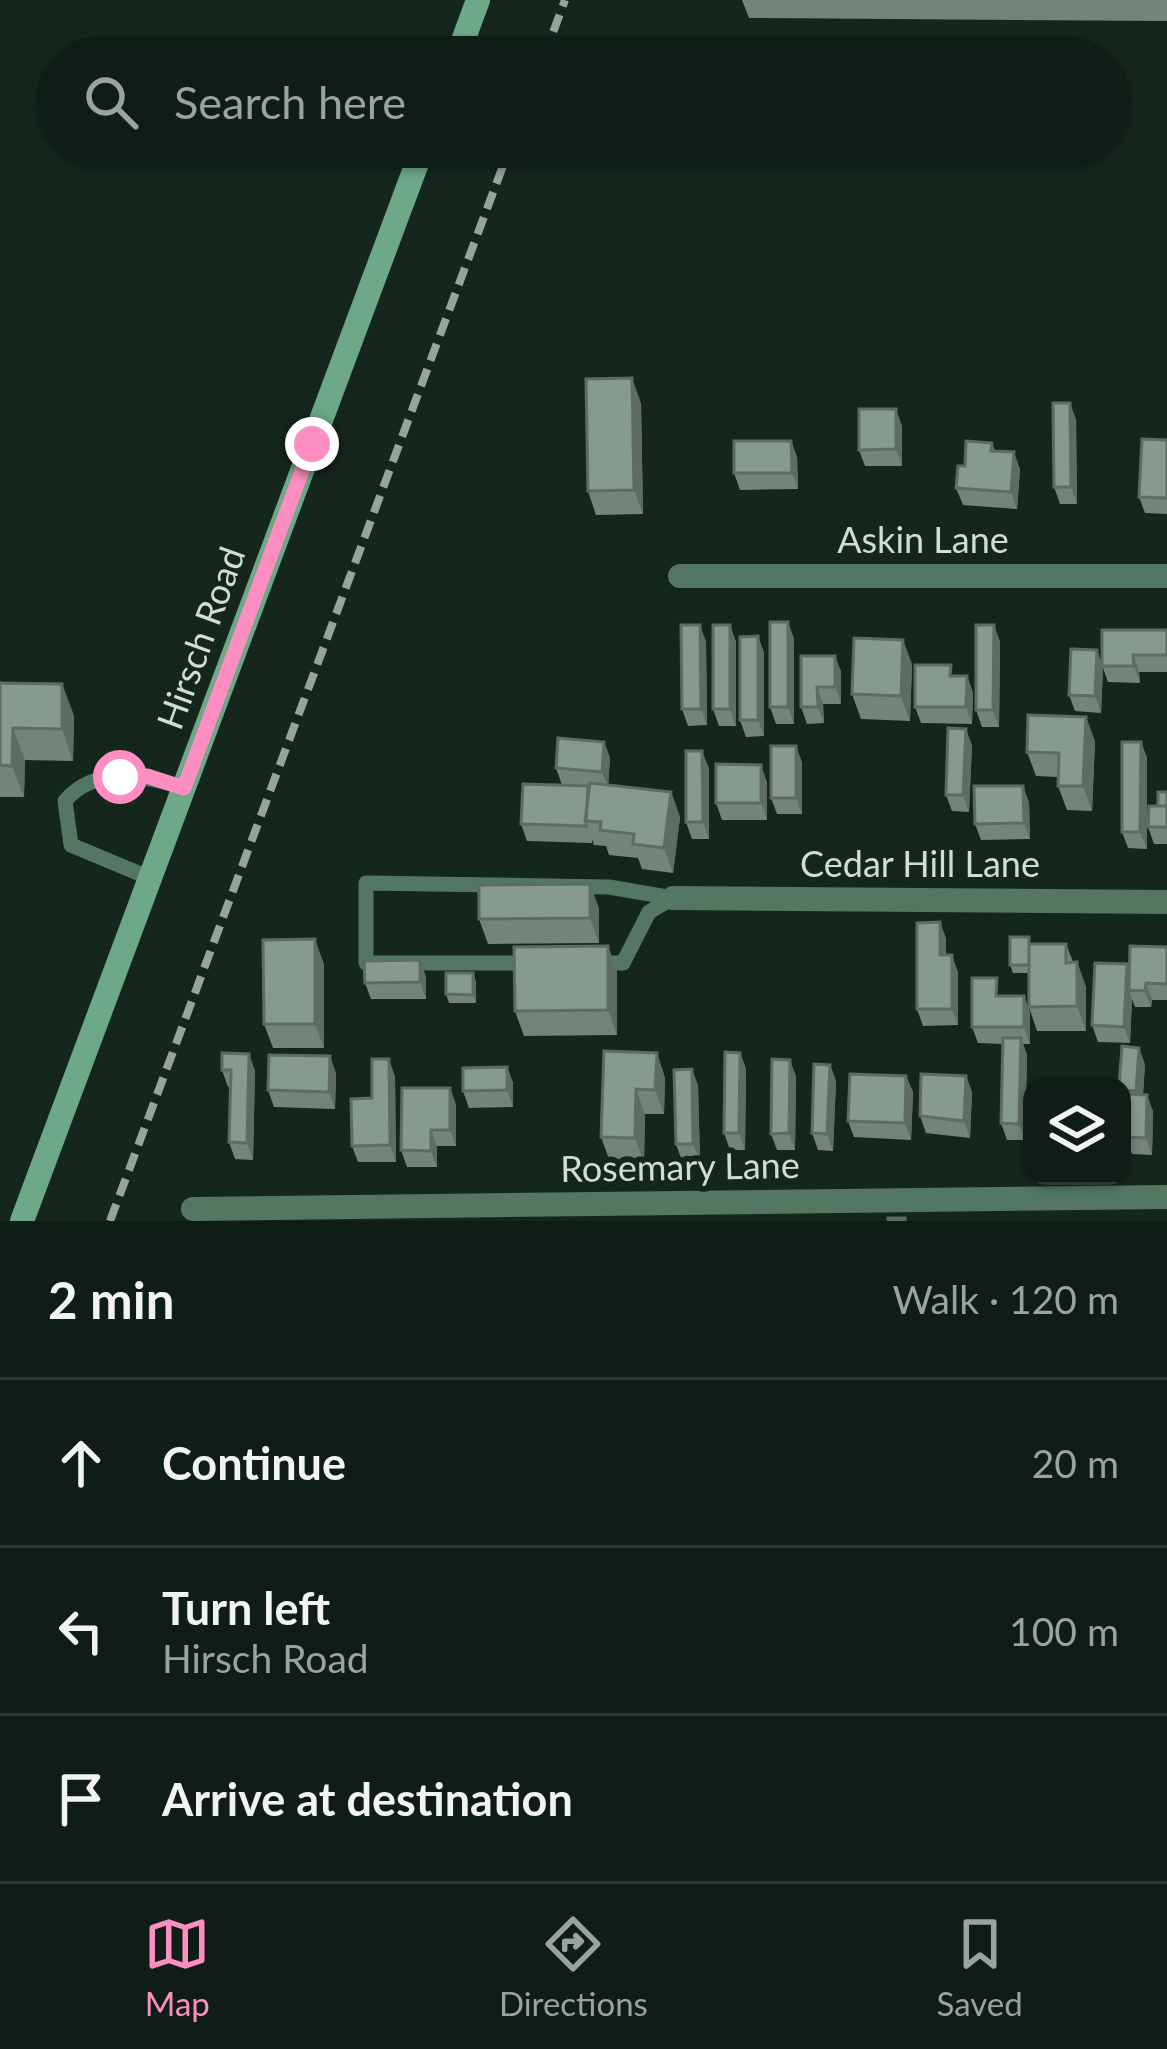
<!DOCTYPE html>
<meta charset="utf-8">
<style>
body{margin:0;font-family:Lato,sans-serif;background:#1e2923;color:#f1f3f6}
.controls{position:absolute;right:36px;bottom:36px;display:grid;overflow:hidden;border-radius:24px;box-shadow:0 3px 9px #0004}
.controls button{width:108px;height:108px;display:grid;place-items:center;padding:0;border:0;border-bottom:3px solid #303a35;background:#101c16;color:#f1f3f6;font:60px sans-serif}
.stop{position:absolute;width:36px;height:36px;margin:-27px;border:9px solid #fd8ec1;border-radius:50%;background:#fff}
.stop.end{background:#fd8ec1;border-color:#fff;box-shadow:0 3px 12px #0008}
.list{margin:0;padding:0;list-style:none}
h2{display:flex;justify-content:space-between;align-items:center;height:156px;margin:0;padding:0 48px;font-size:51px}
h2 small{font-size:39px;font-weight:400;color:#9ca1a1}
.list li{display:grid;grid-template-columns:78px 1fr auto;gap:36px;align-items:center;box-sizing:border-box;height:168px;padding:0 48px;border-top:3px solid #303a35}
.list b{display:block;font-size:45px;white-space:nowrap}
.list p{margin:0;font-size:39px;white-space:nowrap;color:#9ca1a1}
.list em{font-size:39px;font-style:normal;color:#9ca1a1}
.icon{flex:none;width:66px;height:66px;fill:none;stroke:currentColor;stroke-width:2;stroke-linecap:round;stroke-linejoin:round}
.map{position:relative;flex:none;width:1167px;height:1221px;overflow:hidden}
.search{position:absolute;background:#101c16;box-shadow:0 3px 9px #0004;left:36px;right:36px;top:36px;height:132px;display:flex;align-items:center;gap:30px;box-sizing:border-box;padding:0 42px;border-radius:66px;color:#9ca1a1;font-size:45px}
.sheet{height:660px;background:#101c16}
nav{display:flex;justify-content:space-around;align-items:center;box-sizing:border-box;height:168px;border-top:3px solid #303a35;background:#101c16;font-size:33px;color:#9ca1a1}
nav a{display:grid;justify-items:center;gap:6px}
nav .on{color:#fd8ec1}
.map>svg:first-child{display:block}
</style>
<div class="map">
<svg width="1167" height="1221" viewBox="0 0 1167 1221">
<rect width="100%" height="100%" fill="#15261d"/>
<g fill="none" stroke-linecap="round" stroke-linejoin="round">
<!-- lane -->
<path stroke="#537763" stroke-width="15" d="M 150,878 L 71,845 L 65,801 C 94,766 145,775 184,788
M 366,883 L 609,887 L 673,898 L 649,912 L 623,963 L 366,963 Z"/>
<!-- street -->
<path stroke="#537763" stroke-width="24" d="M 680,576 L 1167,576
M 673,898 L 1167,902
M 193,1209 L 1167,1197"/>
<!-- secondary -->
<path stroke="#6da888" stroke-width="24" d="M 457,57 L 478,0
M 22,1221 L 423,147"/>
<!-- rail -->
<path stroke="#97a49d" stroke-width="8" stroke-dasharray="18 9" stroke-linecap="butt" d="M 544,57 L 565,0
M 110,1221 L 510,147"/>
</g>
<!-- wall -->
<path fill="#73847b" d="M 742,0 L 1167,0 L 1167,21 L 749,18 Z
M 641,403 L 643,514 L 596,515 L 588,491 Z
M 1076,419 L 1077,504 L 1060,504 L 1054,487 Z
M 902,426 L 902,466 L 865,466 L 859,450 Z
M 1167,440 L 1167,514 L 1145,513 L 1139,497 Z
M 791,441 L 797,457 L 798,489 L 740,490 L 734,473 Z
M 992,443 L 995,451 L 1020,469 L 1017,509 L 963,505 L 956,488 L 965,466 Z
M 730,625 L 736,642 L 736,726 L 719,726 L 713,709 Z
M 1167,630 L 1167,672 L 1139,672 L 1140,683 L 1108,682 L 1103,668 L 1101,713 L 1075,711 L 1069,695 L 1097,650 L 1102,664 Z
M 758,636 L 764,653 L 764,736 L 746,737 L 740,720 Z
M 794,638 L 794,724 L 776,724 L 770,707 Z
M 706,641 L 707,725 L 688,726 L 682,709 Z
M 1000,641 L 999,727 L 982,727 L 976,710 Z
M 835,656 L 841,672 L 841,704 L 823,704 L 824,723 L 807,724 L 801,707 Z
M 912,664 L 910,721 L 861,719 L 852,694 Z
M 955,676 L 967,676 L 973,693 L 972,724 L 921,723 L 915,707 Z
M 0,683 L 62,684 L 74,716 L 73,761 L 25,760 L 24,797 L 0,797 Z
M 1086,717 L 1095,742 L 1092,811 L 1067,810 L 1058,786 L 1058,777 L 1036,776 L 1027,752 Z
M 604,742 L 610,758 L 608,785 L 671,792 L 680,817 L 673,873 L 642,869 L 638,858 L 609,855 L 606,846 L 594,845 L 592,839 L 592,843 L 527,841 L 521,824 L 562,785 L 556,768 Z
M 1141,742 L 1147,758 L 1147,849 L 1128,848 L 1122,832 Z
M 972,745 L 969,812 L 952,811 L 946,795 Z
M 796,746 L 802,763 L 802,814 L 777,814 L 771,798 Z
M 709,768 L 709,839 L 692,839 L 686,822 Z
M 767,782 L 767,820 L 722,820 L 716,803 Z
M 1167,792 L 1167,844 L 1154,844 L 1148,827 Z
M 1029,802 L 1030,839 L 981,840 L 975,824 Z
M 599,908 L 599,943 L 488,944 L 479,919 Z
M 940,922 L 946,939 L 946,955 L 958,972 L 958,1025 L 923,1026 L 917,1009 Z
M 1031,944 L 1066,944 L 1073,962 L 1077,962 L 1086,987 L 1086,1031 L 1037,1031 L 1029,1007 L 1029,973 L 1013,973 L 1010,965 Z
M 608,946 L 617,971 L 617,1035 L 524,1036 L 515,1011 Z
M 1167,947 L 1167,1000 L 1152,1000 L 1151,1007 L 1135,1007 L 1132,999 L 1130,1043 L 1098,1042 L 1092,1025 L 1129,971 Z
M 420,960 L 426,977 L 426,999 L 371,999 L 365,983 Z
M 324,964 L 324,1048 L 273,1048 L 264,1024 Z
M 476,981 L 476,1003 L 449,1003 L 446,994 Z
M 1003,996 L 1024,996 L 1030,1012 L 1030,1044 L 1023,1044 L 1027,1055 L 1025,1140 L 1007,1140 L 1001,1123 L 1003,1044 L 978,1043 L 972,1027 Z
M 657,1053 L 665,1078 L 664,1114 L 645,1114 L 644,1163 L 610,1162 L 601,1137 Z
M 740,1053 L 746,1069 L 745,1150 L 730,1150 L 724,1133 Z
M 1145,1064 L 1143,1095 L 1153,1111 L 1152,1155 L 1132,1154 L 1126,1137 L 1127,1106 L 1122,1098 L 1122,1086 Z
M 830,1065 L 836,1081 L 833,1151 L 818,1150 L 812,1133 Z
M 507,1067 L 513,1083 L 513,1107 L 469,1108 L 463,1091 Z
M 692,1069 L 698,1086 L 700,1160 L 682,1161 L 676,1144 Z
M 222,1070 L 255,1070 L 253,1160 L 235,1159 L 229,1142 L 231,1087 L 228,1087 Z
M 336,1073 L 335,1109 L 274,1107 L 268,1090 Z
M 395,1076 L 396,1162 L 358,1162 L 352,1146 L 372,1098 Z
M 796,1076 L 795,1150 L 777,1150 L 771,1134 Z
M 906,1076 L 913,1092 L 911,1140 L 854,1137 L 848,1121 Z
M 966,1076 L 972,1092 L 970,1138 L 926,1133 L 920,1116 Z
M 450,1088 L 456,1105 L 456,1146 L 437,1146 L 437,1167 L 407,1167 L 401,1150 Z"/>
<!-- shaded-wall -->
<path fill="#5e6c64" d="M 632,378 L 641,403 L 643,514 L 634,490 Z
M 1070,403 L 1076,419 L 1077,504 L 1071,487 Z
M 896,409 L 902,426 L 902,466 L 896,449 Z
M 791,441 L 797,457 L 798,489 L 792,473 Z
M 1014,452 L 1020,469 L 1017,509 L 1011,492 Z
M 788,622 L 794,638 L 794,724 L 788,707 Z
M 700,625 L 706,641 L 707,725 L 701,709 Z
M 730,625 L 736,642 L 736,726 L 730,709 Z
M 994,625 L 1000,641 L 999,727 L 993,710 Z
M 758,636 L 764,653 L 764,736 L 758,720 Z
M 903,640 L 912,664 L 910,721 L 901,696 Z
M 1097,650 L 1103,667 L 1101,713 L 1095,696 Z
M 1133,655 L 1139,672 L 1140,683 L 1134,666 Z
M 835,656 L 841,672 L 841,704 L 835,687 Z
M 967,676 L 973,693 L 972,724 L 966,707 Z
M 62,684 L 74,716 L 73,761 L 62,729 Z
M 817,687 L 823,704 L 824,723 L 818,707 Z
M 1086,717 L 1095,742 L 1092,811 L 1083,786 Z
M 13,728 L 25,760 L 24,797 L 12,766 Z
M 966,729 L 972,745 L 969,812 L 963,795 Z
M 604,742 L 610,758 L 608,788 L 602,772 Z
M 1141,742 L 1147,758 L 1147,849 L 1140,832 Z
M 796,746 L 802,763 L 802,814 L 796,798 Z
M 702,751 L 709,768 L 709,839 L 703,822 Z
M 761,765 L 767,782 L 767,820 L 761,803 Z
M 1023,786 L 1029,802 L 1030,839 L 1024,823 Z
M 671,792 L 680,817 L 673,873 L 664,848 Z
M 590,884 L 599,908 L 599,943 L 590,918 Z
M 940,922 L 946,939 L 946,972 L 940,955 Z
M 315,939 L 324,964 L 324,1048 L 315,1024 Z
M 608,946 L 617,971 L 617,1035 L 608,1010 Z
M 952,955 L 958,972 L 958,1025 L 952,1009 Z
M 420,960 L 426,977 L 426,999 L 420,982 Z
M 1077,962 L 1086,987 L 1086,1031 L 1077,1006 Z
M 1127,964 L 1133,980 L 1129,990 L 1132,999 L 1130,1043 L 1124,1027 Z
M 473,973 L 476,981 L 476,1003 L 473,995 Z
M 1146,983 L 1152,1000 L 1151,1007 L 1145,991 Z
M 1024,996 L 1030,1012 L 1030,1044 L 1024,1027 Z
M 1021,1038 L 1027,1055 L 1025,1140 L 1019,1124 Z
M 1139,1048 L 1145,1064 L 1142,1108 L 1136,1091 Z
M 657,1053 L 665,1078 L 664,1114 L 655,1090 Z
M 740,1053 L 746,1069 L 745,1150 L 739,1133 Z
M 249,1054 L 255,1070 L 253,1160 L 247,1143 Z
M 330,1056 L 336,1073 L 335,1109 L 329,1092 Z
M 389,1059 L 395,1076 L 396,1162 L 390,1145 Z
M 790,1060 L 796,1076 L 795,1150 L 789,1133 Z
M 830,1065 L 836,1081 L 833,1151 L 827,1134 Z
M 507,1067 L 513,1083 L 513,1107 L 507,1090 Z
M 692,1069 L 698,1086 L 700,1160 L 693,1144 Z
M 906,1076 L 913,1092 L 911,1140 L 905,1123 Z
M 966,1076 L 972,1092 L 970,1138 L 964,1121 Z
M 450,1088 L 456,1105 L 456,1146 L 450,1130 Z
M 636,1089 L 645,1114 L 644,1163 L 635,1138 Z
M 1147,1095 L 1153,1111 L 1152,1155 L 1146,1138 Z
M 431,1130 L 437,1146 L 437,1167 L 431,1151 Z"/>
<!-- building -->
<path fill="#869a8f" stroke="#5e6c64" stroke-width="3" d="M 632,378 L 634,490 L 588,491 L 586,379 Z
M 1053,403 L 1070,403 L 1071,487 L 1054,487 Z
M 859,409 L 896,409 L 896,449 L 859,450 Z
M 1142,439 L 1167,440 L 1167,498 L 1139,497 Z
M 734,441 L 791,441 L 792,473 L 734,473 Z
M 966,441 L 992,443 L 991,451 L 1014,452 L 1011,492 L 956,488 L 958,466 L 965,466 Z
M 770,622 L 788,622 L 788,707 L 770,707 Z
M 681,625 L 700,625 L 701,709 L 682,709 Z
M 713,625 L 730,625 L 730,709 L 713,709 Z
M 976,625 L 994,625 L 993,710 L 976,710 Z
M 1102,630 L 1167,630 L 1167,655 L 1133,655 L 1134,666 L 1102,666 Z
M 758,636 L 758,720 L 740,720 L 740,637 Z
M 854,638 L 903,640 L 901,696 L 852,694 Z
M 1071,649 L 1097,650 L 1095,696 L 1069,695 Z
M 801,656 L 835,656 L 835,687 L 817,687 L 818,707 L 801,707 Z
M 915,665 L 951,665 L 950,676 L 967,676 L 966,707 L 915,707 Z
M 0,683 L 62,684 L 62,729 L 13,728 L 12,766 L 0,765 Z
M 1028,715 L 1086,717 L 1083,786 L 1058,786 L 1059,753 L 1027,752 Z
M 948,728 L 966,729 L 963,795 L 946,795 Z
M 558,738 L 604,742 L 602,772 L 556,768 Z
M 1122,742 L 1141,742 L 1140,832 L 1122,832 Z
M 771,746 L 796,746 L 796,798 L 771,798 Z
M 686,751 L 702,751 L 703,822 L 686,822 Z
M 716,764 L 761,765 L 761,803 L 716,803 Z
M 590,783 L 671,792 L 664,848 L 633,844 L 634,834 L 600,830 L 601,822 L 585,821 Z
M 523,784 L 588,786 L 586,826 L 521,824 Z
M 974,786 L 1023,786 L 1024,823 L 975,824 Z
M 1158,792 L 1167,792 L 1167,806 L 1158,806 Z
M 1149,806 L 1167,806 L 1167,827 L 1148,827 Z
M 590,884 L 590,918 L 479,919 L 479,885 Z
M 940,922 L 940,955 L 952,955 L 952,1009 L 917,1009 L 917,923 Z
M 1010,937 L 1029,937 L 1029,965 L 1010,965 Z
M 315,939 L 315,1024 L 264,1024 L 263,940 Z
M 1029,944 L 1066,944 L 1066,963 L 1077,962 L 1077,1006 L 1029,1007 Z
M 608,946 L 608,1010 L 515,1011 L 514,947 Z
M 1130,946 L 1167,947 L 1167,984 L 1146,983 L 1145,991 L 1129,990 Z
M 420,960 L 420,982 L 365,983 L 364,961 Z
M 1095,963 L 1127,964 L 1124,1027 L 1092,1025 Z
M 446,973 L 473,973 L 473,995 L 446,994 Z
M 972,978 L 997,978 L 996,996 L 1024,996 L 1024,1027 L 972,1027 Z
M 1003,1038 L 1021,1038 L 1019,1124 L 1001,1123 Z
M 1122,1046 L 1139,1048 L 1136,1091 L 1122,1090 L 1122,1086 L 1119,1086 Z
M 604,1051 L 657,1053 L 655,1090 L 636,1089 L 635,1138 L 601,1137 Z
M 725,1052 L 740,1053 L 739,1133 L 724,1133 Z
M 222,1053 L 249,1054 L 247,1143 L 229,1142 L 231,1070 L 222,1070 Z
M 269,1055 L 330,1056 L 329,1092 L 268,1090 Z
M 372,1059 L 389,1059 L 390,1145 L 352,1146 L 351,1099 L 372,1098 Z
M 772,1059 L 790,1060 L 789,1133 L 771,1134 Z
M 814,1064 L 830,1065 L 827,1134 L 812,1133 Z
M 507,1067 L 507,1090 L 463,1091 L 463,1068 Z
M 692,1069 L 693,1144 L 676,1144 L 674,1070 Z
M 850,1074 L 906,1076 L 905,1123 L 848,1121 Z
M 921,1074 L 966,1076 L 964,1121 L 920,1116 Z
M 402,1088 L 450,1088 L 450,1130 L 431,1130 L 431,1151 L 401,1150 Z
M 1127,1094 L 1147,1095 L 1146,1138 L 1126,1137 Z
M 888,1218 L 905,1218 L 905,1221 L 888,1221 Z"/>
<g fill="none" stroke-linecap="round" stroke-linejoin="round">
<!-- route -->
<path stroke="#fd8ec1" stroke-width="15" d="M 120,777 L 147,776 L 184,788 L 312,444"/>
</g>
<g text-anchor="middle" stroke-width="12" stroke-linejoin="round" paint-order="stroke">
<!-- street labels -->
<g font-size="36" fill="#d2ddd7" stroke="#15261d">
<text x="923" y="553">Askin Lane</text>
<text transform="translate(201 638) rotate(-70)" y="13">Hirsch Road</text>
<text x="920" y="877">Cedar Hill Lane</text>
<text transform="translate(680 1167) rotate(-1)" y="13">Rosemary Lane</text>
</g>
</g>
</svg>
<div class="controls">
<button><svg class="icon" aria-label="layers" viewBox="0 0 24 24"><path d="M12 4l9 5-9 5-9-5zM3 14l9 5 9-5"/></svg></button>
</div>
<div class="stop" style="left:120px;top:777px"></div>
<div class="stop end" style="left:312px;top:444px"></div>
<div class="search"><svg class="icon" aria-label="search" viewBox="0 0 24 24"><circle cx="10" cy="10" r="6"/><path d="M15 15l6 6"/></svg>Search here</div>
</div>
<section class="sheet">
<h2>2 min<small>Walk · 120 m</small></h2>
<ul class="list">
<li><svg class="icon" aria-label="ahead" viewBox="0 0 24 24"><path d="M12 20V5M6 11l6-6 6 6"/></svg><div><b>Continue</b></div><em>20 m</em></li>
<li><svg class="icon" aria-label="left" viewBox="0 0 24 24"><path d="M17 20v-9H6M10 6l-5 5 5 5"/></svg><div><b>Turn left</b><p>Hirsch Road</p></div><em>100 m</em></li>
<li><svg class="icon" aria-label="arrive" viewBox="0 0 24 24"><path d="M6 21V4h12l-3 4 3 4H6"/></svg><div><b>Arrive at destination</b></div></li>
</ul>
</section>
<nav>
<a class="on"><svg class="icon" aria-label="map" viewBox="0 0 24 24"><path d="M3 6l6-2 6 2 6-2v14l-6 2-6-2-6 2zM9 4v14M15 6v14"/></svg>Map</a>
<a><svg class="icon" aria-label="directions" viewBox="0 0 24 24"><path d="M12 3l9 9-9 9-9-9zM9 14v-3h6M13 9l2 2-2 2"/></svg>Directions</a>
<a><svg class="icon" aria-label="saved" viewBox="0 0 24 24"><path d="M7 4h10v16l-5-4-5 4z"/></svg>Saved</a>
</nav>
